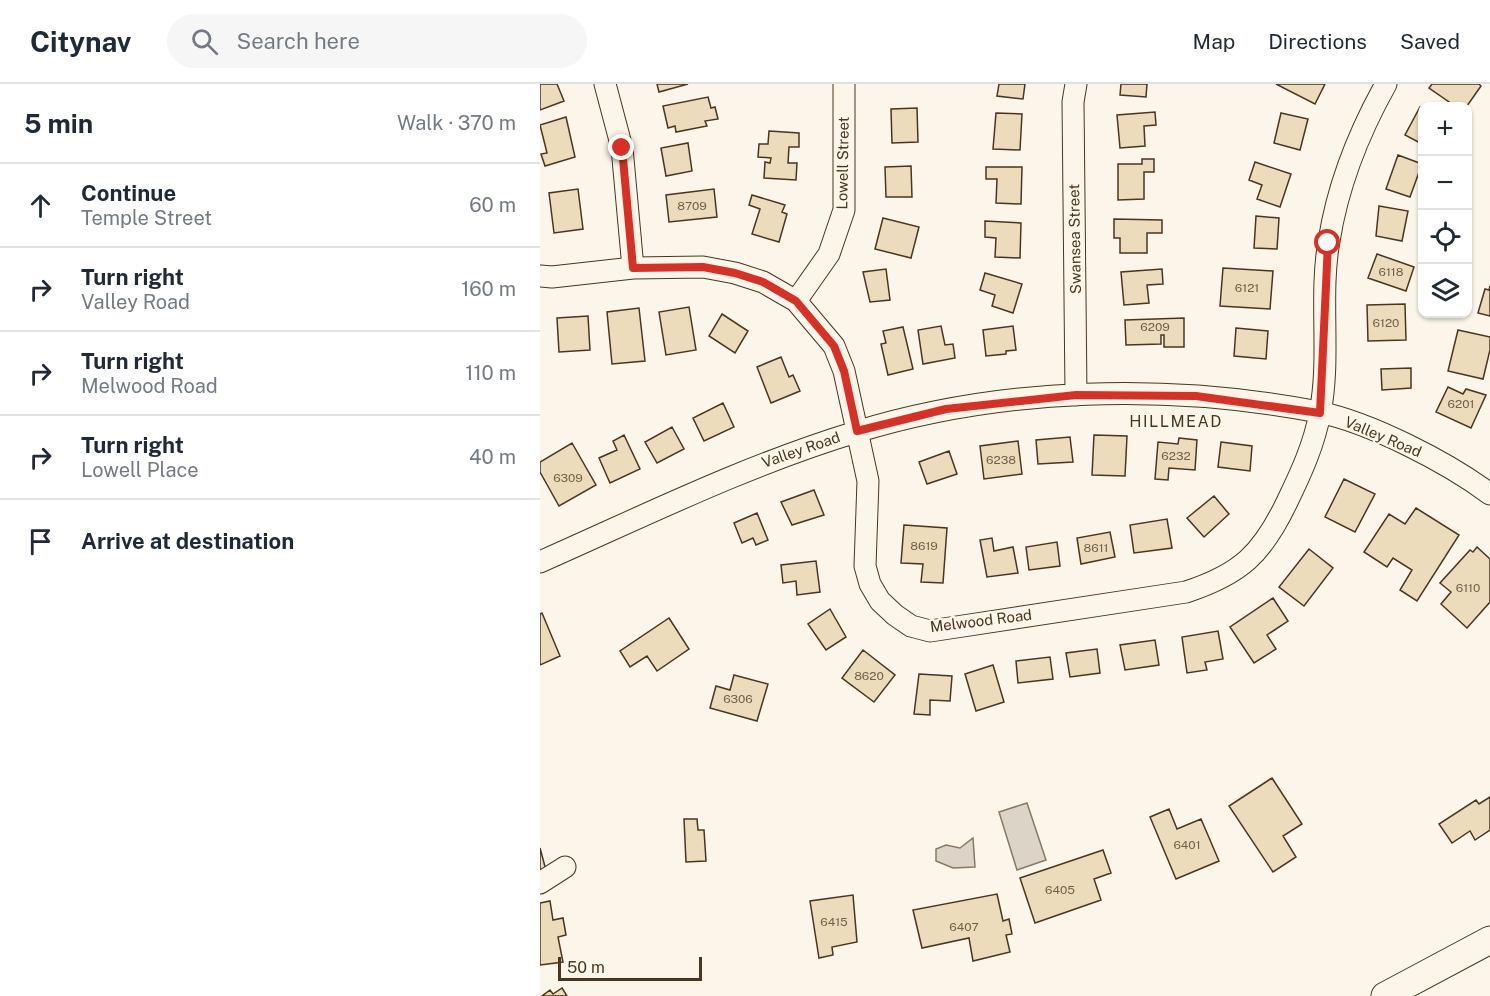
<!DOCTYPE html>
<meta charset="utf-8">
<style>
body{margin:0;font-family:"Public Sans",sans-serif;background:#f6f6f7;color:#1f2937}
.controls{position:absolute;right:18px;top:18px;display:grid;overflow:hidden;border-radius:12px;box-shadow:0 2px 4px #0004}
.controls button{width:54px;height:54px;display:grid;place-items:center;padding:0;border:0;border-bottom:2px solid #e0e1e3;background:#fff;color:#1f2937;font:30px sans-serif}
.scale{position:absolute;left:18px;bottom:15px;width:144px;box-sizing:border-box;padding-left:6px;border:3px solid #4a3520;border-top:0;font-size:16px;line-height:21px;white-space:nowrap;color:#4a3520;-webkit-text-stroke:4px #fbf6e9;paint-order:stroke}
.stop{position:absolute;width:18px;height:18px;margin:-14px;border:4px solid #d93025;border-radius:50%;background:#fff}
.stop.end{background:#d93025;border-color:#fff;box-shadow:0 2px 6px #0008}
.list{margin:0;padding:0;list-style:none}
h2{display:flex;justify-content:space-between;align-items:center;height:78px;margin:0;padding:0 24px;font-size:26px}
h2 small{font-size:20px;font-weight:400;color:#747a83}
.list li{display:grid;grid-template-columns:39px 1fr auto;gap:18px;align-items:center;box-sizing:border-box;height:84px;padding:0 24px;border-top:2px solid #e0e1e3}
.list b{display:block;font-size:22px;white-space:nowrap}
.list p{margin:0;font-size:20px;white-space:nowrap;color:#747a83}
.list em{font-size:20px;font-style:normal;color:#747a83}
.icon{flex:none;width:33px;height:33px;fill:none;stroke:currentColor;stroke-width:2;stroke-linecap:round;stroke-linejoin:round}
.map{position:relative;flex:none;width:950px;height:912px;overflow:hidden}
header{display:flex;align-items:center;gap:36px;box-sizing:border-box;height:84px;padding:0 30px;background:#fff;border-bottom:2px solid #e0e1e3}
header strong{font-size:28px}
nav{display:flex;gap:33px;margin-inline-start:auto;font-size:21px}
.search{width:420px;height:54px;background:#f6f6f7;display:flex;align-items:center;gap:15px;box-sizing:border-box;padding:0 21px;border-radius:33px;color:#747a83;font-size:22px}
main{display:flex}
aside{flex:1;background:#fff}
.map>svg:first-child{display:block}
</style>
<header>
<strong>Citynav</strong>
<div class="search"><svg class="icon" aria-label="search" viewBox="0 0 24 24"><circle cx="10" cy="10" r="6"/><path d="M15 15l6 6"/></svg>Search here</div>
<nav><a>Map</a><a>Directions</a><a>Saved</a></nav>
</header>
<main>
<aside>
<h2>5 min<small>Walk · 370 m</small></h2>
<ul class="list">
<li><svg class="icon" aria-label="ahead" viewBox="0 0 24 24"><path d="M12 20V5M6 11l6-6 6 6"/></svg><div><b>Continue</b><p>Temple Street</p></div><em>60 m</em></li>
<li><svg class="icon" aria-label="right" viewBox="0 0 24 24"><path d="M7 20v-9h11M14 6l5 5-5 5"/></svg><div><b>Turn right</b><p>Valley Road</p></div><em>160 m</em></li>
<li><svg class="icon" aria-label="right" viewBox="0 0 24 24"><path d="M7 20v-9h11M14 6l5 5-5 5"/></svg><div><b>Turn right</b><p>Melwood Road</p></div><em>110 m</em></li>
<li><svg class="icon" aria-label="right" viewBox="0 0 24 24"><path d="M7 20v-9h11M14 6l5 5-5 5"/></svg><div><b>Turn right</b><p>Lowell Place</p></div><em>40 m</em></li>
<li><svg class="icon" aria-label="arrive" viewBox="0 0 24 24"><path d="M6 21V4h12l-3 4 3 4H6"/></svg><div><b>Arrive at destination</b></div></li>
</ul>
</aside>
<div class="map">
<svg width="950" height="912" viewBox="0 0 950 912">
<rect width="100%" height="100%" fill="#fbf6e9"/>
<!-- water -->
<path fill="#dcd4c6" stroke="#887966" stroke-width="1.5" d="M 487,719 L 506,776 L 477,786 L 459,728 Z
M 433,754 L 435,783 L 413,784 L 396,777 L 396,765 L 406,761 L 420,764 Z"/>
<!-- building -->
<path fill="#ecdcbc" stroke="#4a3520" stroke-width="1.5" d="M 0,0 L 17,0 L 24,17 L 0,26 Z
M 117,0 L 148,0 L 119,8 Z
M 459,0 L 485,0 L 483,15 L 457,12 Z
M 581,0 L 607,0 L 606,13 L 580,11 Z
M 736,0 L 785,0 L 775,20 Z
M 892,0 L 939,0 L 941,2 L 927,22 L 915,22 L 889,4 Z
M 168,13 L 171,24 L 175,23 L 178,35 L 165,37 L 167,42 L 136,48 L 135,42 L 128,44 L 123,22 Z
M 880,23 L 882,25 L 882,60 L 865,51 Z
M 377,24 L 378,58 L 352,59 L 351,25 Z
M 615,28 L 616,41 L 604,42 L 605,62 L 580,64 L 577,31 Z
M 456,29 L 482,30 L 480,66 L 453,65 Z
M 741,29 L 768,35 L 760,66 L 734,59 Z
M 26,33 L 35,73 L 5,82 L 1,70 L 7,69 L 0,41 Z
M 229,47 L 259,49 L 259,63 L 249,63 L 248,79 L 257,79 L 256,96 L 224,94 L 225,78 L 230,79 L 231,74 L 218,73 L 219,60 L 228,60 Z
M 148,59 L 152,87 L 126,92 L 121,64 Z
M 858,71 L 882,80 L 870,113 L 846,105 Z
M 602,75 L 614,75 L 614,88 L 604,88 L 604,115 L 578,116 L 578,80 L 602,80 Z
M 715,78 L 751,90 L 740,123 L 717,115 L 722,101 L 709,96 Z
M 371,82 L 372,113 L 346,113 L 345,83 Z
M 446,83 L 482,83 L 481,120 L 456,119 L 457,95 L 446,95 Z
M 38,105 L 43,145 L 14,149 L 9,109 Z
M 174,105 L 177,133 L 129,138 L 126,111 Z
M 212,111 L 245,121 L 242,128 L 247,130 L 239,158 L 212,150 L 220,125 L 209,121 Z
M 839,122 L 868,127 L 862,157 L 836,152 Z
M 716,132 L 739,134 L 737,165 L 714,164 Z
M 343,134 L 379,143 L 371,174 L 335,165 Z
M 574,135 L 622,136 L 622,149 L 607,149 L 607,169 L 580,169 L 580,154 L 574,154 Z
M 445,137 L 481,139 L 480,174 L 455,173 L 456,154 L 445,153 Z
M 837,170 L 874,183 L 866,207 L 828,194 Z
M 683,184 L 733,187 L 730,225 L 680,222 Z
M 346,185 L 350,216 L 330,218 L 323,188 Z
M 622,185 L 623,200 L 607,201 L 609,219 L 584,221 L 581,188 Z
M 445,189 L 482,200 L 473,229 L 452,222 L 455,211 L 440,206 Z
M 950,202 L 950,232 L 938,229 L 945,205 L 949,206 Z
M 865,220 L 866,256 L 828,257 L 827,221 Z
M 149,223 L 156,266 L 126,271 L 119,228 Z
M 99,224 L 105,277 L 72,280 L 67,228 Z
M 182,230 L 208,247 L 195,269 L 169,252 Z
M 48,232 L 50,266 L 19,268 L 17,234 Z
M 644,234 L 644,263 L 624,263 L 624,251 L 621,251 L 621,260 L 586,261 L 585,236 Z
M 401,242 L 405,261 L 413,260 L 415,274 L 383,280 L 378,246 Z
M 473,242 L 476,266 L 466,267 L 466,270 L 446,272 L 443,246 Z
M 363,243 L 373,285 L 348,291 L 341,260 L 346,259 L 343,247 Z
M 696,244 L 728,247 L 726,275 L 694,272 Z
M 918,246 L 950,253 L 950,266 L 943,295 L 908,287 Z
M 241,273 L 249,293 L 253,291 L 260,307 L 231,319 L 217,283 Z
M 871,284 L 871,304 L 842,306 L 841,285 Z
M 908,303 L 923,310 L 926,305 L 946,311 L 931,344 L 896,328 Z
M 183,319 L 194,343 L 164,357 L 153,334 Z
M 132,343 L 144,365 L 117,379 L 105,358 Z
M 84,351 L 100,385 L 70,399 L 59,374 L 77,366 L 73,357 Z
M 554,351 L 587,352 L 585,392 L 552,391 Z
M 530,353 L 533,378 L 498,380 L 496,356 Z
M 639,354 L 657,356 L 655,386 L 629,384 L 628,396 L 615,395 L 618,358 L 638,360 Z
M 478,357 L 482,390 L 444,395 L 440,362 Z
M 681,358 L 712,362 L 710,387 L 678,383 Z
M 32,359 L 56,401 L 19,422 L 0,388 L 0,378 Z
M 409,367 L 417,390 L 387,400 L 379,378 Z
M 804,395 L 835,410 L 815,448 L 785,433 Z
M 274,406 L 284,431 L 252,441 L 241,418 Z
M 674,412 L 689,430 L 664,453 L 647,434 Z
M 876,424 L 919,451 L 877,517 L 860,506 L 872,486 L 853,474 L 847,483 L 824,468 L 849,430 L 865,440 Z
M 217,429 L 228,456 L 216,461 L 213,454 L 202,459 L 194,439 Z
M 627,435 L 632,464 L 594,469 L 590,441 Z
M 364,441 L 407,444 L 403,499 L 381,498 L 383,480 L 361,479 Z
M 570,448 L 575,473 L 541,480 L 537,454 Z
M 452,454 L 454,467 L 473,463 L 478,489 L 447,493 L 440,456 Z
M 517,458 L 520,482 L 489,486 L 486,463 Z
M 937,463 L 950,475 L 950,518 L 927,544 L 901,520 L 911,508 L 900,499 L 930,466 L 933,468 Z
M 769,465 L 793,484 L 764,522 L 739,503 Z
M 276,477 L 280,508 L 257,511 L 256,497 L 243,499 L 241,481 Z
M 733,514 L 748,537 L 727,551 L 736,565 L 714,579 L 690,543 Z
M 290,525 L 306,553 L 286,566 L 268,540 Z
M 2,529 L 20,572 L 0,581 L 0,530 Z
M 129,534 L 149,565 L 117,587 L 107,572 L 90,583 L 80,567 Z
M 678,547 L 683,575 L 665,578 L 667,586 L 647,589 L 642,553 Z
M 615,556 L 619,581 L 585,586 L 580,561 Z
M 557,565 L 560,589 L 530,593 L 526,569 Z
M 323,566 L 355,591 L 334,618 L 302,594 Z
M 510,573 L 513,595 L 478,599 L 476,577 Z
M 453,581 L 464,618 L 436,627 L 425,590 Z
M 379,590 L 412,592 L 410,617 L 390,616 L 390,631 L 374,630 Z
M 194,591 L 228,600 L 217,637 L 170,624 L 176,602 L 190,606 Z
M 732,694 L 762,740 L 743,752 L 756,773 L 733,788 L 689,722 Z
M 950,713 L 950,746 L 935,756 L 930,747 L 912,759 L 899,740 L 936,716 L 939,720 Z
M 629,725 L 637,745 L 661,735 L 679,777 L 636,795 L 610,733 Z
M 144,735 L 157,735 L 158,746 L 164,746 L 166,777 L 146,778 Z
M 0,764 L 7,790 L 0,792 Z
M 563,766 L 571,789 L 554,795 L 561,816 L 495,839 L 480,794 Z
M 457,810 L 463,837 L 469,835 L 472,850 L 466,851 L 470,868 L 433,877 L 429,854 L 382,864 L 373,826 Z
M 313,811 L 317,858 L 292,863 L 293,871 L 279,874 L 270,817 Z
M 10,817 L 13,836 L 23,834 L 26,851 L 18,853 L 23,878 L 0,881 L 0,819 Z
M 22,904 L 27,912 L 2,912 L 10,906 L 13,910 Z"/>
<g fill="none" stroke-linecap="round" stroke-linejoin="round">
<defs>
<path id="minor" d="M 65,0 L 82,64 L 93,184
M 536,0 L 533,18 L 536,311
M 0,192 L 12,193 L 93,184 L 163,183 L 195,189 L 223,198 L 256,217 L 294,262 L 304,287 L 328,397 L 325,482 L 330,500 L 340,517 L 355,531 L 371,542 L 390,547 L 646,508 C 701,490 722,470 747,418 C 761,389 774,361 780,329 C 791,273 779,213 789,157 C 798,100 818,50 846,0
M 256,217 L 289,170 L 304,126 L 304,0
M 0,478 C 104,432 207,381 316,348 C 462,303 628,299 779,328 C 831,339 907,378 950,410
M 0,799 L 25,783"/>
<path id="major" d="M 845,912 L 950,856"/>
</defs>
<!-- minor casing -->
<use href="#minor" stroke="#4a3520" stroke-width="23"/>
<!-- major casing -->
<use href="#major" stroke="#4a3520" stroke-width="29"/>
<!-- minor -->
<use href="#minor" stroke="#fbf6e9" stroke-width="21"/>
<!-- major -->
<use href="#major" stroke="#fbf6e9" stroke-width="27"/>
</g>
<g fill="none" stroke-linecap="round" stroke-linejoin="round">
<!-- route -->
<path stroke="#d93025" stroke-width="8" d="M 82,64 L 93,184 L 163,183 L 195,189 L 223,198 L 256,217 L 294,262 L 304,287 L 317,347 L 406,325 L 536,311 L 656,312 L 780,329 L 788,159"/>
</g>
<g text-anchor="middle" stroke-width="4.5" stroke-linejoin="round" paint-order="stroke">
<!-- number labels -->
<g font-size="12" fill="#725f47">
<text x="152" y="126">8709</text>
<text x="851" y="192">6118</text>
<text x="707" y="208">6121</text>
<text x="846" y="243">6120</text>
<text x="615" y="247">6209</text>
<text x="921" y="324">6201</text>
<text x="636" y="376">6232</text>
<text x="461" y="380">6238</text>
<text x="28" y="398">6309</text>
<text x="384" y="466">8619</text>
<text x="556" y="468">8611</text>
<text x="928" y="508">6110</text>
<text x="329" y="596">8620</text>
<text x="198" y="619">6306</text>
<text x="647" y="765">6401</text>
<text x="520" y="810">6405</text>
<text x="294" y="842">6415</text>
<text x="424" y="847">6407</text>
</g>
<!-- street labels -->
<g font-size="15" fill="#4a3520" stroke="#fbf6e9">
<text transform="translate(303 79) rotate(-89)" y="5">Lowell Street</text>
<text transform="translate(535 155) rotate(-91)" y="5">Swansea Street</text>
<text transform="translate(843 353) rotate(23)" y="5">Valley Road</text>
<text transform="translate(261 366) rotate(-19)" y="5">Valley Road</text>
<text transform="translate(441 537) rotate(-7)" y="5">Melwood Road</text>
</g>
<!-- neighbourhood labels -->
<g font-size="16" letter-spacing="1.5" fill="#4a3520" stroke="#fbf6e9">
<text x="636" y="343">HILLMEAD</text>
</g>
</g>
</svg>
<div class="controls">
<button>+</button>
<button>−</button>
<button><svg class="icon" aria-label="locate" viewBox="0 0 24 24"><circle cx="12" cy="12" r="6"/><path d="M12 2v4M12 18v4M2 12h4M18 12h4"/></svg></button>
<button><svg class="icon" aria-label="layers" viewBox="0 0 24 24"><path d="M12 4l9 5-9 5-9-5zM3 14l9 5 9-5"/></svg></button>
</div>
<div class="scale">50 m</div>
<div class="stop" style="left:788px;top:159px"></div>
<div class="stop end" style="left:82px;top:64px"></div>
</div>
</main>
